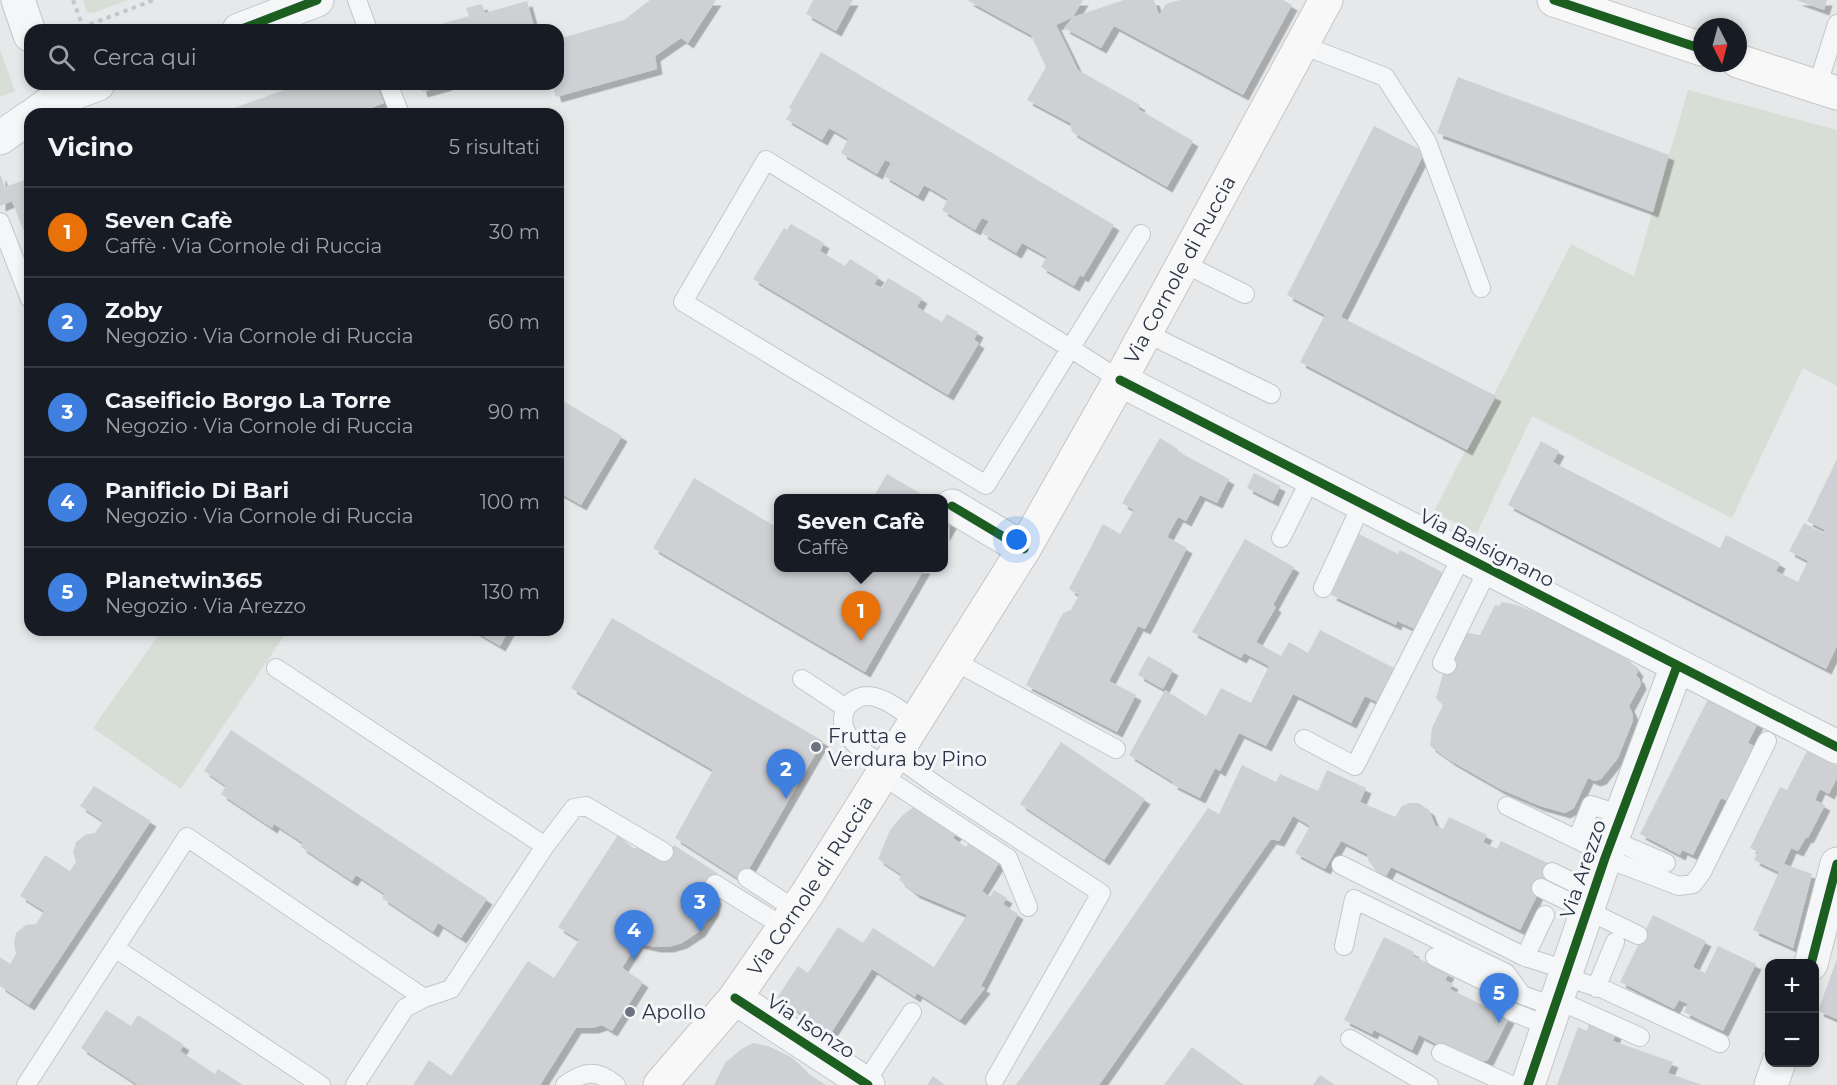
<!DOCTYPE html>
<html lang="it">
<meta charset="utf-8">
<style>
body{margin:0;font-family:Montserrat,sans-serif;background:#20242c;color:#f1f3f6}
.controls{position:absolute;right:18px;bottom:18px;display:grid;overflow:hidden;border-radius:12px;box-shadow:0 3px 9px #0003}
.controls button{width:54px;height:54px;display:grid;place-items:center;padding:0;border:0;border-bottom:2px solid #363941;background:#171b24;color:#f1f3f6;font:30px sans-serif}
.compass{position:absolute;left:1693px;top:18px;width:54px;height:54px;border-radius:50%;background:#171b24;box-shadow:0 3px 9px #0003;rotate:174deg}
.you{position:absolute;left:1017px;top:540px;width:21px;height:21px;margin:-15px;border:4px solid #fff;border-radius:50%;background:#1a73e8;box-shadow:0 0 0 9px #1a73e833}
.badge{display:grid;place-items:center;width:39px;height:39px;border-radius:50%;background:#7c3aed;color:#fff;font-size:20px;font-weight:700}
.pin{position:absolute;translate:-50% -50px;filter:drop-shadow(0 2px 3px #0008)}
.pin::after{content:'';position:absolute;top:32px;width:21px;height:18px;background:inherit;clip-path:polygon(0 0,100% 0,50% 100%)}
.popup{position:absolute;left:774px;top:494px;width:174px;height:78px;box-sizing:border-box;display:grid;place-content:center;border-radius:12px;background:#171b24;filter:drop-shadow(0 2px 4px #0005);font-size:20px;white-space:nowrap;color:#9ea1a6}
.popup b{font-size:22px;color:#f1f3f6}
.popup::after{content:'';position:absolute;left:50%;top:100%;margin-left:-12px;border:12px solid transparent;border-top-color:#171b24}
.list{margin:0;padding:0;list-style:none}
h2{display:flex;justify-content:space-between;align-items:center;height:78px;margin:0;padding:0 24px;font-size:26px}
h2 small{font-size:20px;font-weight:400;color:#9ea1a6}
.list li{display:grid;grid-template-columns:39px 1fr auto;gap:18px;align-items:center;box-sizing:border-box;height:90px;padding:0 24px;border-top:2px solid #363941}
.list b{display:block;font-size:22px;white-space:nowrap}
.list p{margin:0;font-size:20px;white-space:nowrap;color:#9ea1a6}
.list em{font-size:20px;font-style:normal;color:#9ea1a6}
.icon{flex:none;width:33px;height:33px;fill:none;stroke:currentColor;stroke-width:2;stroke-linecap:round;stroke-linejoin:round}
.map{position:relative;flex:none;width:1837px;height:1085px;overflow:hidden}
.search{position:absolute;background:#171b24;box-shadow:0 3px 9px #0003;left:24px;top:24px;width:540px;height:66px;display:flex;align-items:center;gap:15px;box-sizing:border-box;padding:0 21px;border-radius:18px;color:#9ea1a6;font-size:22px}
.panel{position:absolute;background:#171b24;box-shadow:0 3px 9px #0003;left:24px;top:108px;width:540px;height:528px;border-radius:18px}
.map>svg:first-child{display:block}
</style>
<div class="map">
<svg width="1837" height="1085" viewBox="0 0 1837 1085">
<defs>
<filter id="shadow"><feDropShadow dx="5.5" dy="5.5" stdDeviation="0" flood-color="#0004"/></filter>
</defs>
<rect width="100%" height="100%" fill="#e6e8ea"/>
<!-- green -->
<path fill="#d6ded6" d="M 83,0 L 128,0 L 93,13 L 87,12 Z
M 0,50 L 15,91 L 0,97 Z
M 1688,90 L 1837,130 L 1837,386 L 1803,368 L 1732,518 L 1532,416 L 1477,533 L 1434,512 L 1571,244 L 1634,276 Z
M 162,630 L 288,630 L 181,789 L 93,728 Z"/>
<!-- building -->
<path fill="#ced0d3" filter="url(#shadow)" d="M 650,0 L 716,0 L 688,43 L 681,38 L 655,56 L 657,69 L 556,97 L 552,84 L 558,84 L 558,39 L 624,20 Z
M 813,0 L 853,0 L 836,31 L 806,14 Z
M 967,0 L 1083,0 L 1073,17 L 1056,25 L 1078,70 L 1140,105 L 1138,109 L 1193,141 L 1167,187 L 1072,132 L 1070,123 L 1027,100 L 1046,67 L 1031,35 Z
M 1124,0 L 1154,0 L 1159,15 L 1166,4 L 1180,0 L 1283,0 L 1292,5 L 1243,95 L 1114,26 L 1101,48 L 1064,28 L 1073,17 Z
M 1796,0 L 1827,0 L 1824,10 Z
M 527,1 L 535,30 L 420,30 L 469,16 L 466,8 L 482,4 L 485,13 Z
M 821,52 L 1114,225 L 1083,277 L 1080,275 L 1074,286 L 1041,267 L 1047,257 L 1022,243 L 1016,253 L 982,233 L 989,221 L 982,218 L 975,230 L 942,210 L 948,199 L 924,185 L 918,196 L 884,176 L 891,163 L 885,160 L 877,174 L 841,153 L 848,139 L 829,128 L 822,140 L 786,119 L 792,110 L 789,108 Z
M 1458,77 L 1669,155 L 1653,212 L 1437,133 Z
M 300,84 L 376,84 L 384,103 L 356,114 L 218,114 Z
M 420,84 L 447,84 L 447,85 L 422,92 Z
M 1374,126 L 1425,152 L 1341,317 L 1496,396 L 1467,450 L 1300,362 L 1325,315 L 1287,295 Z
M 0,174 L 5,187 L 30,178 L 30,247 L 12,201 L 0,206 Z
M 791,224 L 824,243 L 820,251 L 845,266 L 850,259 L 879,277 L 874,284 L 882,288 L 888,278 L 922,298 L 917,307 L 942,322 L 947,314 L 978,332 L 974,340 L 979,343 L 948,395 L 753,279 L 784,228 L 787,230 Z
M 558,398 L 622,436 L 581,505 L 558,492 Z
M 1160,438 L 1178,449 L 1177,451 L 1229,479 L 1217,503 L 1200,495 L 1186,521 L 1178,517 L 1167,537 L 1187,548 L 1145,629 L 1138,626 L 1109,681 L 1136,695 L 1117,732 L 1026,685 L 1063,613 L 1071,610 L 1079,595 L 1069,589 L 1103,524 L 1120,534 L 1134,510 L 1122,503 Z
M 1541,441 L 1559,451 L 1553,462 L 1720,548 L 1726,535 L 1780,563 L 1776,571 L 1798,582 L 1808,561 L 1789,551 L 1804,523 L 1823,533 L 1825,530 L 1807,521 L 1837,459 L 1837,646 L 1826,669 L 1508,505 Z
M 1254,473 L 1280,486 L 1273,501 L 1247,488 Z
M 887,474 L 928,498 L 873,498 Z
M 694,478 L 778,528 L 778,568 L 925,568 L 865,672 L 653,548 Z
M 944,508 L 956,515 L 944,536 Z
M 1359,534 L 1398,554 L 1400,550 L 1442,572 L 1415,629 L 1397,621 L 1396,625 L 1331,595 Z
M 1245,539 L 1294,567 L 1273,605 L 1276,607 L 1256,642 L 1281,656 L 1289,642 L 1308,653 L 1320,630 L 1394,668 L 1377,702 L 1365,696 L 1351,723 L 1293,694 L 1266,746 L 1239,733 L 1220,771 L 1215,768 L 1200,798 L 1172,784 L 1173,782 L 1129,755 L 1165,690 L 1206,716 L 1221,688 L 1251,703 L 1269,666 L 1244,653 L 1241,658 L 1192,632 Z
M 1502,602 L 1517,605 L 1553,620 L 1630,661 L 1638,671 L 1636,676 L 1639,678 L 1641,684 L 1629,706 L 1633,715 L 1632,723 L 1618,758 L 1601,779 L 1595,781 L 1588,778 L 1574,808 L 1565,813 L 1540,806 L 1500,789 L 1451,761 L 1430,746 L 1432,728 L 1443,705 L 1436,698 L 1444,671 L 1465,635 L 1468,633 L 1480,635 L 1495,605 L 1499,606 Z
M 612,618 L 823,741 L 742,881 L 675,838 L 713,770 L 571,688 Z
M 473,630 L 509,630 L 500,646 Z
M 1148,656 L 1173,670 L 1163,689 L 1138,675 Z
M 1709,697 L 1758,723 L 1748,743 L 1757,748 L 1729,802 L 1721,798 L 1693,855 L 1682,850 L 1680,855 L 1640,834 Z
M 231,730 L 487,899 L 461,938 L 438,923 L 433,932 L 382,898 L 385,894 L 356,875 L 352,881 L 301,847 L 303,843 L 274,824 L 272,828 L 221,794 L 226,786 L 204,771 Z
M 1061,742 L 1145,799 L 1104,860 L 1020,804 Z
M 1807,751 L 1837,766 L 1837,778 L 1829,794 L 1820,789 L 1815,800 L 1825,805 L 1808,838 L 1806,837 L 1798,851 L 1791,848 L 1784,864 L 1812,874 L 1793,948 L 1753,930 L 1779,872 L 1754,860 L 1758,852 L 1750,848 L 1780,787 L 1787,790 Z
M 1242,765 L 1276,782 L 1280,774 L 1318,791 L 1327,770 L 1366,788 L 1360,802 L 1395,817 L 1402,806 L 1409,803 L 1418,803 L 1429,810 L 1435,825 L 1443,829 L 1449,817 L 1487,835 L 1483,842 L 1497,849 L 1501,841 L 1552,865 L 1520,930 L 1391,867 L 1386,876 L 1376,871 L 1368,860 L 1367,854 L 1341,841 L 1325,869 L 1295,853 L 1310,826 L 1293,816 L 1279,841 L 1271,839 L 1099,1085 L 1016,1085 L 1208,808 L 1219,814 Z
M 94,786 L 151,821 L 29,1005 L 0,986 L 0,957 L 10,964 L 16,954 L 14,943 L 16,933 L 26,925 L 36,924 L 44,911 L 20,896 L 45,855 L 70,871 L 76,862 L 73,852 L 76,842 L 85,835 L 95,833 L 103,821 L 80,806 Z
M 915,806 L 958,832 L 953,838 L 966,847 L 971,840 L 999,863 L 982,891 L 990,897 L 994,890 L 1007,898 L 1003,904 L 1018,914 L 981,986 L 985,988 L 960,1020 L 917,993 L 915,997 L 872,969 L 831,1033 L 777,998 L 798,966 L 808,973 L 838,927 L 863,943 L 873,928 L 934,967 L 967,915 L 915,893 L 899,880 L 902,875 L 878,859 L 890,830 L 903,815 Z
M 618,835 L 633,848 L 645,848 L 665,859 L 674,845 L 717,873 L 710,885 L 714,889 L 716,900 L 713,911 L 700,931 L 682,943 L 668,947 L 655,947 L 638,943 L 622,968 L 643,982 L 612,1031 L 602,1025 L 593,1028 L 576,1028 L 540,1085 L 413,1085 L 429,1060 L 451,1076 L 528,961 L 554,978 L 579,940 L 558,927 Z
M 1653,915 L 1706,941 L 1693,967 L 1705,973 L 1718,946 L 1756,964 L 1723,1031 L 1684,1012 L 1688,1004 L 1679,1000 L 1674,1009 L 1620,982 Z
M 1384,937 L 1414,952 L 1413,956 L 1449,973 L 1445,980 L 1453,984 L 1450,989 L 1509,1018 L 1488,1060 L 1475,1064 L 1419,1035 L 1412,1050 L 1374,1030 L 1372,1034 L 1344,1020 Z
M 1837,959 L 1837,1019 L 1818,1011 Z
M 106,1010 L 131,1026 L 138,1015 L 184,1045 L 180,1051 L 215,1074 L 218,1069 L 243,1085 L 138,1085 L 81,1048 Z
M 1590,1021 L 1617,1031 L 1613,1041 L 1673,1062 L 1668,1073 L 1702,1085 L 1557,1085 L 1578,1027 L 1587,1031 Z
M 753,1043 L 768,1046 L 791,1057 L 810,1075 L 826,1085 L 714,1085 L 725,1063 L 740,1050 Z
M 1192,1047 L 1244,1085 L 1164,1085 Z
M 1320,1075 L 1335,1085 L 1313,1085 Z
M 933,1076 L 945,1085 L 927,1085 Z"/>
<g fill="none" stroke-linecap="round" stroke-linejoin="round">
<defs>
<path id="lane" d="M 357,0 L 368,30
M 1302,45 L 1385,77 L 1427,142 L 1481,288
M 388,84 L 400,114
M 1817,87 L 1837,24
M 0,222 L 30,299
M 1183,263 L 1245,294
M 1146,333 L 1271,394
M 1120,380 L 1070,348 L 766,160 L 683,302 L 986,485 L 1141,234
M 1281,538 L 1311,478
M 1323,588 L 1362,504
M 954,661 L 1116,749
M 1447,665 L 1442,663 L 1488,569
M 276,668 L 545,846 L 451,989 L 424,998 L 405,1008 L 355,1085
M 802,679 L 846,708
M 1304,739 L 1355,766 L 1462,556
M 894,755 L 939,787 L 1101,893 L 995,1079
M 886,766 C 868,756 831,733 847,707 C 851,701 860,696 867,696 C 885,696 902,712 916,721
M 881,775 L 1008,858 L 1028,907
M 1507,806 L 1607,854
M 1577,840 L 1591,805 L 1621,815
M 1612,840 L 1666,863
M 545,846 L 574,808 L 586,806 L 664,852
M 1605,858 L 1679,886 L 1693,884 L 1702,872 L 1767,741
M 1341,865 L 1525,957 L 1567,970
M 1552,872 L 1593,892
M 747,878 L 796,910
M 715,884 L 784,927
M 1541,888 L 1638,935
M 1344,946 L 1354,899 L 1506,973 L 1522,995 L 1555,1007
M 115,948 L 321,1085
M 1435,957 L 1490,984 L 1510,1011 L 1548,1026
M 1525,957 L 1545,915
M 1565,977 L 1603,989 L 1720,1043
M 1596,988 L 1615,942
M 1558,1000 L 1640,1037
M 1350,1039 L 1429,1085
M 1441,1053 L 1511,1085
M 865,1083 L 912,1012
M 26,1085 L 187,837 L 424,998
M 565,1085 C 584,1071 597,1069 616,1085"/>
<path id="street" d="M 18,0 L 30,35
M 239,30 L 317,0
M 35,114 L 53,101 L 98,84
M 0,138 L 30,117
M 1120,380 L 1837,747
M 952,506 L 1024,549
M 1811,964 L 1837,864
M 735,998 L 868,1085
M 1528,1085 L 1605,858 L 1677,666
M 1771,1085 L 1779,1062"/>
<g id="secondary">
<path d="M 1554,0 L 1702,49"/>
<path d="M 1738,61 L 1837,93"/>
<path id="s1" d="M 660,1085 L 735,998 L 807,894 L 1024,549 L 1120,380 L 1326,0"/>
</g>
</defs>
<!-- lane casing -->
<use href="#lane" stroke="#c4c6c8" stroke-width="20"/>
<!-- street casing -->
<use href="#street" stroke="#c4c6c8" stroke-width="35"/>
<!-- secondary casing -->
<use href="#secondary" stroke="#c4c6c8" stroke-width="35"/>
<!-- path -->
<path stroke="#c5c6ca" stroke-width="4" stroke-dasharray="4.5 4.5" stroke-linecap="butt" d="M 73,0 L 83,27 L 154,0"/>
<!-- lane -->
<use href="#lane" stroke="#f5f6f7" stroke-width="18"/>
<!-- street -->
<use href="#street" stroke="#f5f6f7" stroke-width="33"/>
<!-- secondary -->
<use href="#secondary" stroke="#f8f8f8" stroke-width="33"/>
<defs>
<path id="cycleway" d="M 1554,0 L 1702,49
M 239,30 L 317,0
M 1120,380 L 1837,747
M 952,506 L 1024,549
M 1811,964 L 1837,864
M 735,998 L 868,1085
M 1528,1085 L 1605,858 L 1677,666"/>
</defs>
<!-- cycleway casing -->
<use href="#cycleway" stroke="#f4f6f9" stroke-width="13"/>
<!-- cycleway -->
<use href="#cycleway" stroke="#1b5e20" stroke-width="9"/>
</g>
<!-- markers -->
<g fill="#6c737f" stroke="#f4f6f9" stroke-width="2">
<circle cx="816" cy="747" r="6"/>
<circle cx="630" cy="1012" r="6"/>
</g>
<g text-anchor="middle" stroke-width="6" stroke-linejoin="round" paint-order="stroke">
<!-- street labels -->
<g font-size="20" fill="#2b3445" stroke="#f4f6f9">
<text dy="7" stroke="none"><textPath href="#s1" startOffset="969">Via Cornole di Ruccia</textPath></text>
<text transform="translate(1487 548) rotate(27)" y="7">Via Balsignano</text>
<text transform="translate(1583 869) rotate(-71)" y="7">Via Arezzo</text>
<text dy="7" stroke="none"><textPath href="#s1" startOffset="250">Via Cornole di Ruccia</textPath></text>
<text transform="translate(811 1026) rotate(33)" y="7">Via Isonzo</text>
</g>
<!-- poi labels -->
<g font-size="20" fill="#2b3445" stroke="#f4f6f9" text-anchor="start">
<text x="828" y="743">Frutta e<tspan x="828" dy="23">Verdura by Pino</tspan></text>
<text x="642" y="1019">Apollo</text>
</g>
</g>
</svg>
<div class="controls">
<button>+</button>
<button>−</button>
</div>
<svg class="compass" viewBox="-18 -18 36 36"><path d="M0-13l5 13h-10z" fill="#e53935"/><path d="M0 13l5-13h-10z" fill="#9ea1a6"/></svg>
<div class="you"></div>
<div class="pin badge" style="left:861px;top:641px;background:#e8710a">1</div>
<div class="popup"><b>Seven Cafè</b>Caffè</div>
<div class="pin badge" style="left:786px;top:799px;background:#3f7fe0">2</div>
<div class="pin badge" style="left:700px;top:932px;background:#3f7fe0">3</div>
<div class="pin badge" style="left:634px;top:960px;background:#3f7fe0">4</div>
<div class="pin badge" style="left:1499px;top:1023px;background:#3f7fe0">5</div>
<div class="search"><svg class="icon" aria-label="search" viewBox="0 0 24 24"><circle cx="10" cy="10" r="6"/><path d="M15 15l6 6"/></svg>Cerca qui</div>
<section class="panel">
<h2>Vicino<small>5 risultati</small></h2>
<ul class="list">
<li><span class="badge" style="background:#e8710a">1</span><div><b>Seven Cafè</b><p>Caffè · Via Cornole di Ruccia</p></div><em>30 m</em></li>
<li><span class="badge" style="background:#3f7fe0">2</span><div><b>Zoby</b><p>Negozio · Via Cornole di Ruccia</p></div><em>60 m</em></li>
<li><span class="badge" style="background:#3f7fe0">3</span><div><b>Caseificio Borgo La Torre</b><p>Negozio · Via Cornole di Ruccia</p></div><em>90 m</em></li>
<li><span class="badge" style="background:#3f7fe0">4</span><div><b>Panificio Di Bari</b><p>Negozio · Via Cornole di Ruccia</p></div><em>100 m</em></li>
<li><span class="badge" style="background:#3f7fe0">5</span><div><b>Planetwin365</b><p>Negozio · Via Arezzo</p></div><em>130 m</em></li>
</ul>
</section>
</div>
